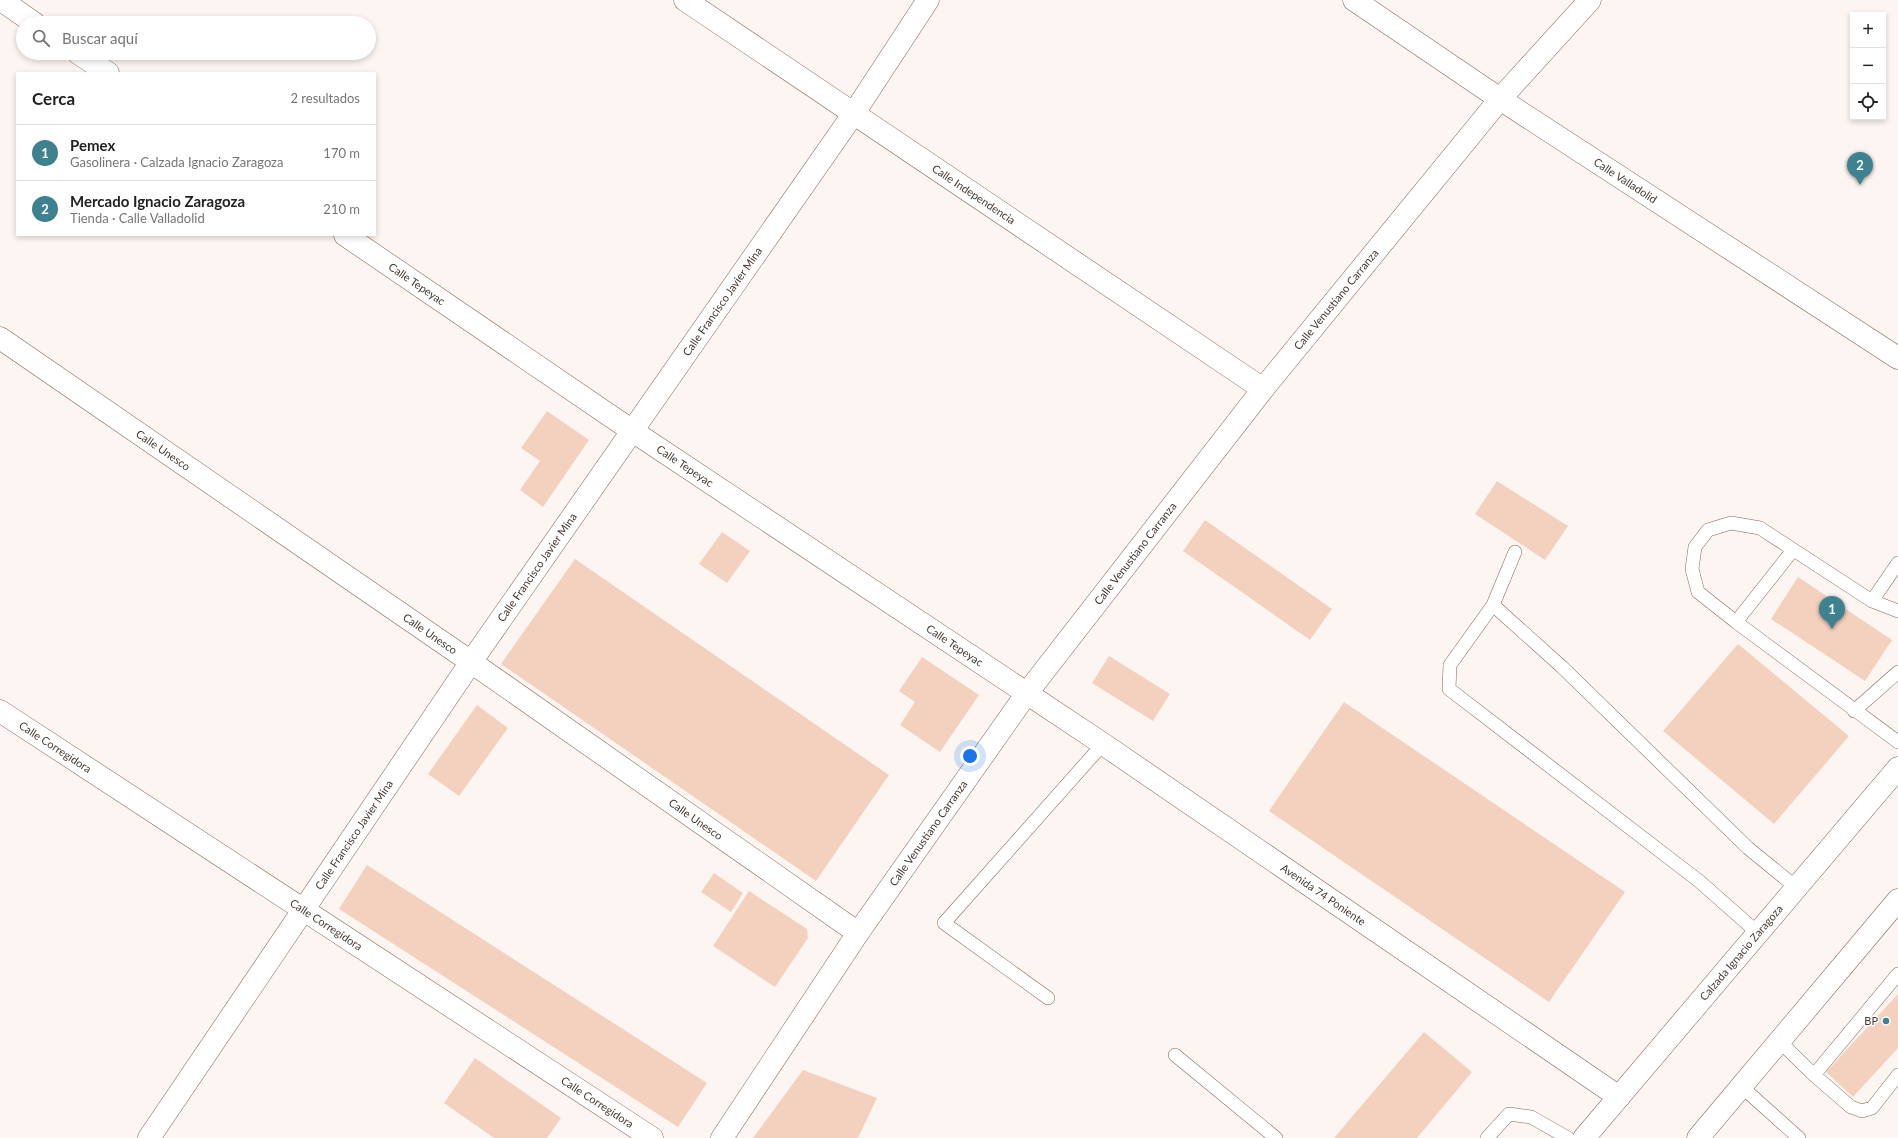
<!DOCTYPE html>
<html lang="es">
<meta charset="utf-8">
<style>
body{margin:0;font-family:Lato,sans-serif;background:#f2f2f2;color:#222}
.controls{position:absolute;right:12px;top:12px;display:grid;overflow:hidden;border-radius:0px;box-shadow:0 2px 6px #0003}
.controls button{width:36px;height:36px;display:grid;place-items:center;padding:0;border:0;border-bottom:1px solid #e0e0e0;background:#fff;color:#222;font:20px sans-serif}
.you{position:absolute;left:970px;top:756px;width:14px;height:14px;margin:-10px;border:3px solid #fff;border-radius:50%;background:#1a73e8;box-shadow:0 0 0 6px #1a73e833}
.badge{display:grid;place-items:center;width:26px;height:26px;border-radius:50%;background:#3e8290;color:#fff;font-size:13px;font-weight:700}
.pin{position:absolute;translate:-50% -33px;filter:drop-shadow(0 1px 2px #0008)}
.pin::after{content:'';position:absolute;top:21px;width:14px;height:12px;background:inherit;clip-path:polygon(0 0,100% 0,50% 100%)}
.list{margin:0;padding:0;list-style:none}
h2{display:flex;justify-content:space-between;align-items:center;height:52px;margin:0;padding:0 16px;font-size:17px}
h2 small{font-size:13px;font-weight:400;color:#767676}
.list li{display:grid;grid-template-columns:26px 1fr auto;gap:12px;align-items:center;box-sizing:border-box;height:56px;padding:0 16px;border-top:1px solid #e0e0e0}
.list b{display:block;font-size:15px;white-space:nowrap}
.list p{margin:0;font-size:13px;white-space:nowrap;color:#767676}
.list em{font-size:13px;font-style:normal;color:#767676}
.icon{flex:none;width:22px;height:22px;fill:none;stroke:currentColor;stroke-width:2;stroke-linecap:round;stroke-linejoin:round}
.map{position:relative;flex:none;width:1898px;height:1138px;overflow:hidden}
.search{position:absolute;background:#fff;box-shadow:0 2px 6px #0003;left:16px;top:16px;width:360px;height:44px;display:flex;align-items:center;gap:10px;box-sizing:border-box;padding:0 14px;border-radius:22px;color:#767676;font-size:15px}
.panel{position:absolute;background:#fff;box-shadow:0 2px 6px #0003;left:16px;top:72px;width:360px;height:164px;border-radius:0px}
.map>svg:first-child{display:block}
</style>
<div class="map">
<svg width="1898" height="1138" viewBox="0 0 1898 1138">
<rect width="100%" height="100%" fill="#fdf5f2"/>
<!-- building -->
<path fill="#f4d1be" d="M 547,411 L 589,440 L 543,507 L 520,490 L 540,461 L 521,448 Z
M 1497,481 L 1568,526 L 1545,560 L 1475,514 Z
M 1205,520 L 1332,609 L 1310,640 L 1183,551 Z
M 722,532 L 750,551 L 727,583 L 699,564 Z
M 575,559 L 889,775 L 816,881 L 501,664 Z
M 1798,577 L 1892,640 L 1865,681 L 1771,619 Z
M 1738,644 L 1849,736 L 1774,824 L 1663,731 Z
M 1109,656 L 1170,694 L 1153,721 L 1092,683 Z
M 922,657 L 979,695 L 940,752 L 900,725 L 915,702 L 899,691 Z
M 1344,702 L 1625,892 L 1549,1002 L 1269,811 Z
M 477,705 L 508,728 L 459,796 L 428,774 Z
M 367,865 L 707,1083 L 678,1127 L 339,909 Z
M 714,873 L 743,893 L 731,912 L 701,892 Z
M 749,891 L 807,929 L 808,938 L 775,987 L 713,946 Z
M 1898,994 L 1898,1048 L 1853,1097 L 1826,1072 Z
M 1424,1032 L 1472,1072 L 1417,1138 L 1334,1138 Z
M 475,1058 L 561,1118 L 547,1138 L 494,1138 L 444,1103 Z
M 803,1070 L 877,1098 L 858,1138 L 753,1138 Z"/>
<g fill="none" stroke-linecap="round" stroke-linejoin="round">
<defs>
<path id="lane" d="M 1515,552 L 1493,605 L 1562,667 L 1748,848 L 1797,888
M 1872,601 L 1898,563
M 1493,605 L 1450,665 L 1449,689 L 1699,881 L 1758,933
M 1898,611 L 1872,601 L 1760,528 L 1731,523 L 1708,530 L 1695,547 L 1692,569 L 1698,592 L 1736,622 L 1898,742
M 1736,622 L 1793,550
M 1854,711 L 1898,672
M 1048,998 L 944,923 L 1103,744
M 1780,1042 L 1814,1075 L 1851,1107 L 1862,1111 L 1872,1108 L 1898,1075
M 1175,1055 L 1276,1138
M 1814,1075 L 1898,974
M 1742,1087 L 1799,1138
M 1487,1138 L 1509,1114 L 1531,1117 L 1568,1138"/>
<g id="street">
<path d="M 1,0 L 34,23"/>
<path id="s1" d="M 685,0 L 1263,389"/>
<path id="s2" d="M 1354,0 L 1500,99 L 1898,358"/>
<path d="M 78,53 L 108,73"/>
<path id="s3" d="M 345,235 L 631,430 L 1103,744 L 1619,1097"/>
<path id="s4" d="M 0,338 L 471,662 L 858,933"/>
<path id="s5" d="M 0,711 L 652,1138"/>
<path id="s6" d="M 149,1138 L 471,662 L 854,113 L 928,0"/>
<path id="s7" d="M 722,1138 L 858,933 L 1027,693 L 1263,389 L 1500,99 L 1590,0"/>
</g>
<g id="secondary">
<path id="s8" d="M 1584,1138 L 1898,768"/>
<path d="M 1698,1138 L 1898,900"/>
</g>
</defs>
<!-- lane casing -->
<use href="#lane" stroke="#846554" stroke-width="14"/>
<!-- street casing -->
<use href="#street" stroke="#846554" stroke-width="23"/>
<!-- secondary casing -->
<use href="#secondary" stroke="#846554" stroke-width="23"/>
<!-- lane -->
<use href="#lane" stroke="#fff" stroke-width="13"/>
<!-- street -->
<use href="#street" stroke="#fff" stroke-width="22"/>
<!-- secondary -->
<use href="#secondary" stroke="#fff" stroke-width="22"/>
</g>
<!-- markers -->
<circle fill="#3e8290" stroke="#fff" stroke-width="1.5" cx="1886" cy="1021" r="4"/>
<g text-anchor="middle" stroke-width="3" stroke-linejoin="round" paint-order="stroke">
<!-- street labels -->
<g font-size="11" fill="#463931" stroke="#fff">
<text dy="4" stroke="none"><textPath href="#s2" startOffset="326">Calle Valladolid</textPath></text>
<text dy="4" stroke="none"><textPath href="#s1" startOffset="348">Calle Independencia</textPath></text>
<text dy="4" stroke="none"><textPath href="#s3" startOffset="87">Calle Tepeyac</textPath></text>
<text dy="4" stroke="none"><textPath href="#s7" startOffset="1040">Calle Venustiano Carranza</textPath></text>
<text dy="4" stroke="none"><textPath href="#s6" startOffset="1014">Calle Francisco Javier Mina</textPath></text>
<text dy="4" stroke="none"><textPath href="#s4" startOffset="198">Calle Unesco</textPath></text>
<text dy="4" stroke="none"><textPath href="#s3" startOffset="411">Calle Tepeyac</textPath></text>
<text dy="4" stroke="none"><textPath href="#s7" startOffset="716">Calle Venustiano Carranza</textPath></text>
<text dy="4" stroke="none"><textPath href="#s6" startOffset="690">Calle Francisco Javier Mina</textPath></text>
<text dy="4" stroke="none"><textPath href="#s4" startOffset="522">Calle Unesco</textPath></text>
<text dy="4" stroke="none"><textPath href="#s3" startOffset="735">Calle Tepeyac</textPath></text>
<text dy="4" stroke="none"><textPath href="#s5" startOffset="66">Calle Corregidora</textPath></text>
<text dy="4" stroke="none"><textPath href="#s4" startOffset="846">Calle Unesco</textPath></text>
<text dy="4" stroke="none"><textPath href="#s7" startOffset="368">Calle Venustiano Carranza</textPath></text>
<text dy="4" stroke="none"><textPath href="#s6" startOffset="366">Calle Francisco Javier Mina</textPath></text>
<text dy="4" stroke="none"><textPath href="#s3" startOffset="1180">Avenida 74 Poniente</textPath></text>
<text dy="4" stroke="none"><textPath href="#s5" startOffset="390">Calle Corregidora</textPath></text>
<text dy="4" stroke="none"><textPath href="#s8" startOffset="243">Calzada Ignacio Zaragoza</textPath></text>
<text dy="4" stroke="none"><textPath href="#s5" startOffset="714">Calle Corregidora</textPath></text>
</g>
<!-- poi labels -->
<g font-size="11" fill="#463931" stroke="#fff" text-anchor="end">
<text x="1878" y="1025">BP</text>
</g>
</g>
</svg>
<div class="controls">
<button>+</button>
<button>−</button>
<button><svg class="icon" aria-label="locate" viewBox="0 0 24 24"><circle cx="12" cy="12" r="6"/><path d="M12 2v4M12 18v4M2 12h4M18 12h4"/></svg></button>
</div>
<div class="you"></div>
<div class="pin badge" style="left:1832px;top:629px">1</div>
<div class="pin badge" style="left:1860px;top:185px">2</div>
<div class="search"><svg class="icon" aria-label="search" viewBox="0 0 24 24"><circle cx="10" cy="10" r="6"/><path d="M15 15l6 6"/></svg>Buscar aquí</div>
<section class="panel">
<h2>Cerca<small>2 resultados</small></h2>
<ul class="list">
<li><span class="badge">1</span><div><b>Pemex</b><p>Gasolinera · Calzada Ignacio Zaragoza</p></div><em>170 m</em></li>
<li><span class="badge">2</span><div><b>Mercado Ignacio Zaragoza</b><p>Tienda · Calle Valladolid</p></div><em>210 m</em></li>
</ul>
</section>
</div>
